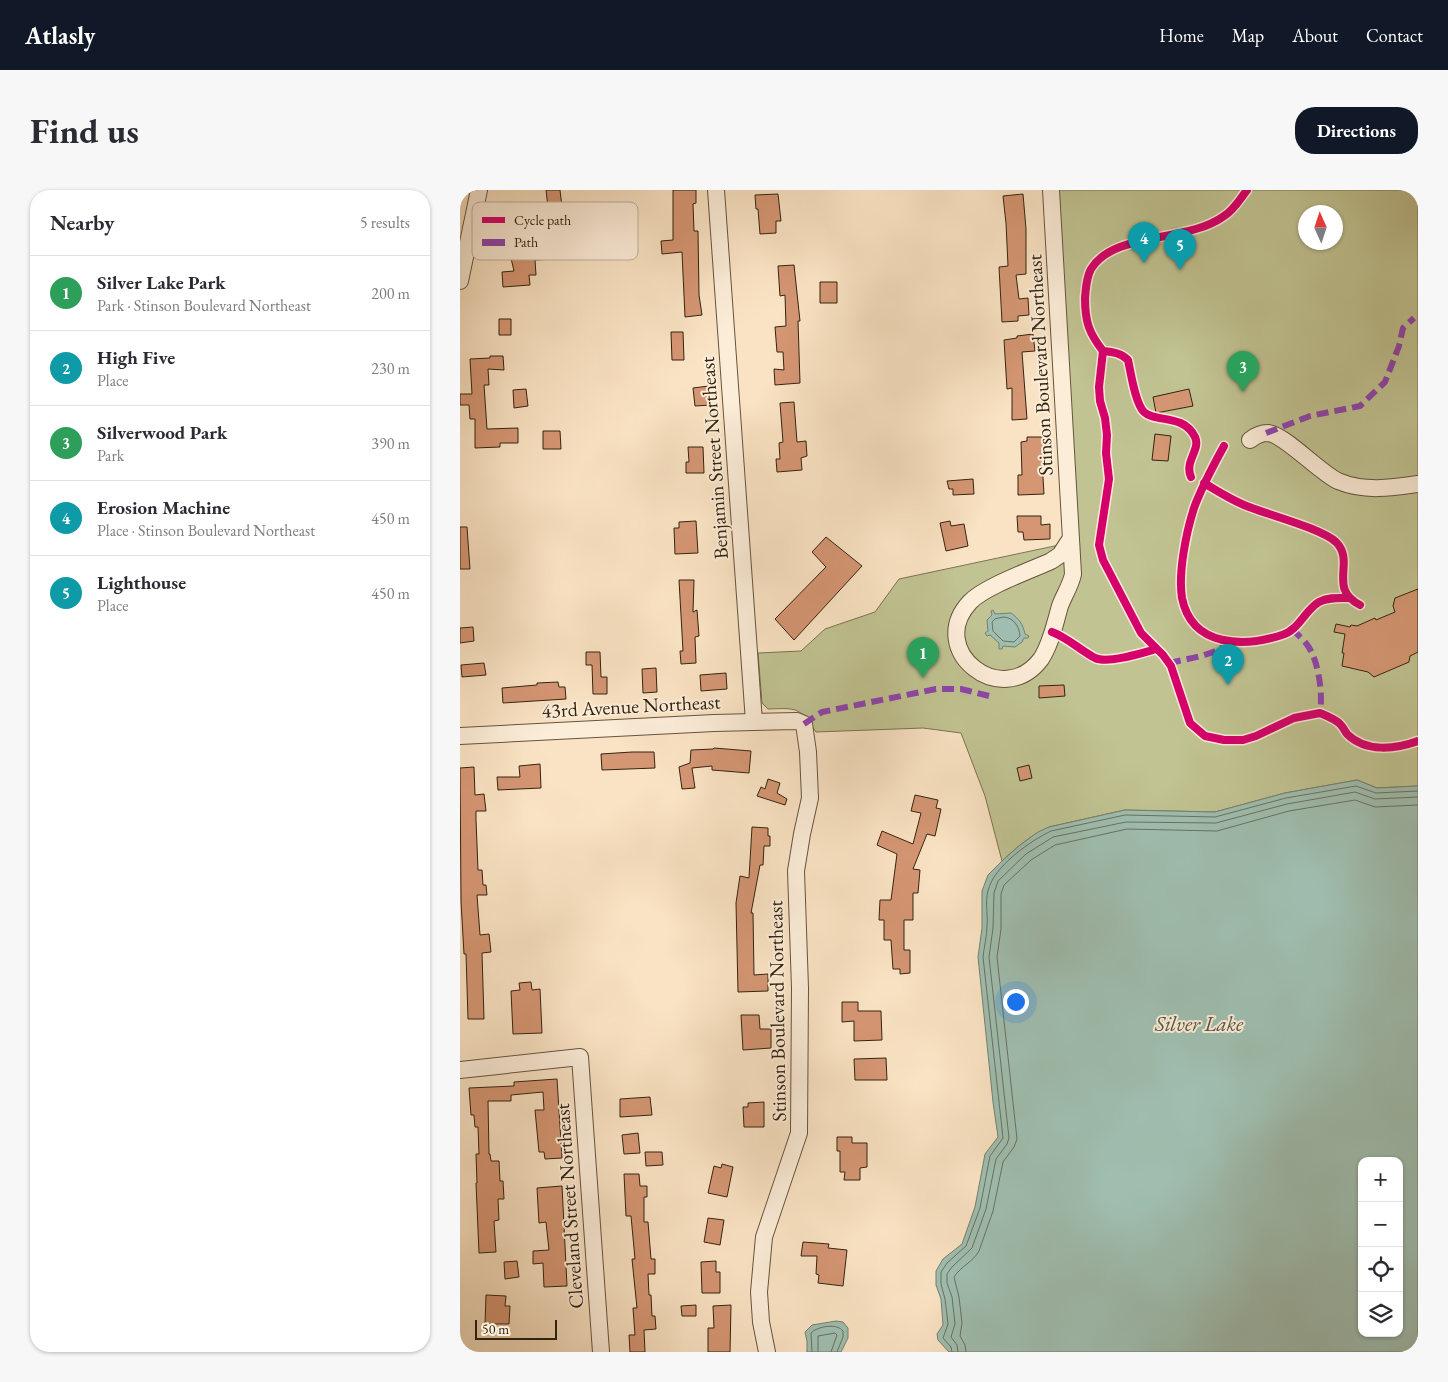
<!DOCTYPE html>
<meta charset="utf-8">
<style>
body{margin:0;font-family:"EB Garamond",serif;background:#f7f7f7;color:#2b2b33}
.controls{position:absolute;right:15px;bottom:15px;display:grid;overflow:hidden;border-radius:10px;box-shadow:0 1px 4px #0004}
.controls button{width:45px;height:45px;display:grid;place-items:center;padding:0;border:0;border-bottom:1px solid #e1e1e2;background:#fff;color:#2b2b33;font:25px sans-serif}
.compass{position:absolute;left:838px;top:15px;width:45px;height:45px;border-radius:50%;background:#fff;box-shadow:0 1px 4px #0004;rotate:357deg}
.scale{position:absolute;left:15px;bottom:12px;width:82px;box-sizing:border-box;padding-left:5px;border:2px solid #332410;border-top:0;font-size:14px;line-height:18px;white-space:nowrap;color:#332410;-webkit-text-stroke:4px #fcedd9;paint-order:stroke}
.you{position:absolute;left:555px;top:811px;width:18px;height:18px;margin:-12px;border:4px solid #fff;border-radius:50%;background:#1a73e8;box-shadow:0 0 0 8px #1a73e833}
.badge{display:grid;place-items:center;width:32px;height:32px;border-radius:50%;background:#111827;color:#fff;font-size:16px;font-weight:700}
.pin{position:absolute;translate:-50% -41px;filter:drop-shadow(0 1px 2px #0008)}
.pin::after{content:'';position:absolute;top:26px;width:18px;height:15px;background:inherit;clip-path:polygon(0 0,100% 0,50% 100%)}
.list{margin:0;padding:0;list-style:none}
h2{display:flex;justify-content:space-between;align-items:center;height:65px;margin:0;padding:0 20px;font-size:21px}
h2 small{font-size:16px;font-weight:400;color:#7c7c81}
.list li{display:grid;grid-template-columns:32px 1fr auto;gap:15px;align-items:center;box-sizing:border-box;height:75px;padding:0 20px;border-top:1px solid #e1e1e2}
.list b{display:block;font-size:19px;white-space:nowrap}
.list p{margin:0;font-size:16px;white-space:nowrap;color:#7c7c81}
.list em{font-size:16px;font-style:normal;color:#7c7c81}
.icon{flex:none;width:28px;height:28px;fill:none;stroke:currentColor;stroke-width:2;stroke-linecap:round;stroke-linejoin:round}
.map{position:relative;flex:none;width:958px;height:1162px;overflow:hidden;border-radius:20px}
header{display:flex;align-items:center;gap:30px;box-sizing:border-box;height:70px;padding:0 25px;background:#111827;color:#fff}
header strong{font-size:24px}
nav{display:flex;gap:28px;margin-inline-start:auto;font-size:18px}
.intro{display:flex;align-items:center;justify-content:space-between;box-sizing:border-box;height:120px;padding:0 30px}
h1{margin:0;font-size:35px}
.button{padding:12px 22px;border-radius:20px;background:#111827;color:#fff;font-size:18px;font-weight:700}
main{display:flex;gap:30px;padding:0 30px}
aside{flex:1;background:#fff;border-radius:20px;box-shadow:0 1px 4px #0004}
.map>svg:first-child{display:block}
</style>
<header>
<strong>Atlasly</strong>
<nav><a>Home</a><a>Map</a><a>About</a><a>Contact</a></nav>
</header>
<div class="intro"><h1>Find us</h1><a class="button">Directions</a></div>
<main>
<aside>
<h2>Nearby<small>5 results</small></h2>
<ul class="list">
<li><span class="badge" style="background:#2e9e5b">1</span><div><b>Silver Lake Park</b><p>Park · Stinson Boulevard Northeast</p></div><em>200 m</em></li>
<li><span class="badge" style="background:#0f9aa8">2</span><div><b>High Five</b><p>Place</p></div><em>230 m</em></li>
<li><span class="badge" style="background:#2e9e5b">3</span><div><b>Silverwood Park</b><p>Park</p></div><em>390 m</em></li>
<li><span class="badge" style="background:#0f9aa8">4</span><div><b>Erosion Machine</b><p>Place · Stinson Boulevard Northeast</p></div><em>450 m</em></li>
<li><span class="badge" style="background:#0f9aa8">5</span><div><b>Lighthouse</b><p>Place</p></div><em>450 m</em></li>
</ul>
</aside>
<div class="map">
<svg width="958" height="1162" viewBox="0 0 958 1162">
<rect width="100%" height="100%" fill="#fae3c4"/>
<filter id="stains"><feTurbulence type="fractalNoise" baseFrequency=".004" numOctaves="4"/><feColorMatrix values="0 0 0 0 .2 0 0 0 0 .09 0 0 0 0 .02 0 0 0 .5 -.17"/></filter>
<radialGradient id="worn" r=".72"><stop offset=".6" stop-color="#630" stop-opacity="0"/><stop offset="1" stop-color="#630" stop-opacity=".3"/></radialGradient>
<!-- green -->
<path fill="#c1c392" stroke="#7a7451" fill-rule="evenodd" d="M 597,0 L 958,0 L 958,596 L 917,598 L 897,590 L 825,603 L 755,622 L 665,620 L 589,637 C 571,645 557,657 542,671 L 525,606 L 501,543 L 463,538 L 356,542 C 339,517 338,518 308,519 L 302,513 L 298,463 L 341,461 L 365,439 L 415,422 L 439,389 L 618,351 ZM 846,22 L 876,22 L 876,52 L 846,52 Z"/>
<!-- water -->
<path fill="#9fbeb0" stroke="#748070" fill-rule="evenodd" d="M 533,420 L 535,424 L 551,423 C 559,429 563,434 565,444 L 569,446 L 568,448 L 564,448 L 562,452 L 555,457 L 543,456 L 542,459 L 539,459 L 539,453 L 530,445 L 527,446 L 525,443 L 528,441 L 527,430 L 532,425 L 531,421 Z
M 897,590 L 917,598 L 958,596 L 958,1162 L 489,1162 L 478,1150 L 477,1144 L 483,1135 L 481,1109 L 476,1095 L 476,1081 L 483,1069 L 502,1054 L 515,1017 L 525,964 L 538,947 L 533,912 L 518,767 L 522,738 L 522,701 L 528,685 L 542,671 L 560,655 L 578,642 L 589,637 L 665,620 L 755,622 L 825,603 ZM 902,971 L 939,971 L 939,1143 L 902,1143 Z
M 376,1131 L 383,1132 L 388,1138 L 388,1148 L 381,1162 L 347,1162 L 347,1151 L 345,1142 L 352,1135 Z"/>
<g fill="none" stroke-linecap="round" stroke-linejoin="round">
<!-- shore -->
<path stroke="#697160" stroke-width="1" d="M 544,427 C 554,428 559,436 560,446 L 554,452 L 543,451 L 533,441 L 532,432 L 535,429 Z
M 352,1162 L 351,1143 C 358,1136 377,1133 383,1141 L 383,1147 L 377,1162
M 358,1162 L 358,1146 L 375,1143 L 377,1145 L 371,1162
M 492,1162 L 491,1157 L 483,1148 L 488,1134 L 485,1109 L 481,1094 L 481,1082 L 487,1073 L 506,1056 L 520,1018 L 530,966 L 543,948 L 523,767 C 524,757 527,746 527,736 C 528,725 525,712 528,701 C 533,677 570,651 591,641 L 665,625 L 755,627 L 826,608 L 896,596 L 916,603 L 958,601
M 498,1162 L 497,1155 L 491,1147 L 495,1134 L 492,1107 L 487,1093 L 487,1084 L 492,1077 L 512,1058 L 526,1019 L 536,969 L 547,954 L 549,948 L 529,767 L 533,738 L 534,703 L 538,691 L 566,664 L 593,647 L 666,632 L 756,633 L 827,614 L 895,602 L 915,609 L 958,607
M 506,1162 L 505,1155 L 500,1146 L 502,1133 L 499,1107 L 494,1087 C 501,1076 513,1072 519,1061 L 533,1021 L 543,972 L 554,957 L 557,949 L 537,767 L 541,739 L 541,704 L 544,695 L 571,670 L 595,655 L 667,639 L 757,641 L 829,621 L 895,610 L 915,617 L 958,615"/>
</g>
<!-- building -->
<path fill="#d59673" stroke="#332410" d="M 86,0 L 100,0 L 102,17 L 88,18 Z
M 213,0 L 236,0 L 236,13 L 233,14 L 234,41 L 238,41 L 239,105 L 242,125 L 225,127 L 222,62 L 202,64 L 201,51 L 213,50 Z
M 318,4 L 321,31 L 316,31 L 316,43 L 300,44 L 298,19 L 296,19 L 295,5 Z
M 563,4 L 566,39 L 566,84 L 556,85 L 559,109 L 568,108 L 569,125 L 558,126 L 558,131 L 542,132 L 539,77 L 548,76 L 546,33 L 543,6 Z
M 89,22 L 90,57 L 93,57 L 94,69 L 75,70 L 76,85 L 69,85 L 70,95 L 43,97 L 42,82 L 54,81 L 50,64 L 49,64 L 48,52 L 52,52 L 51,24 Z
M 334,75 L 340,131 L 338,131 L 340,193 L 315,195 L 314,179 L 324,180 L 323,162 L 317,162 L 315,137 L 326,136 L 325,105 L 320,106 L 318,76 Z
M 360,92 L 377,92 L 377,113 L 360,113 Z
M 39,129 L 51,129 L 51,145 L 39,145 Z
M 211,142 L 223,142 L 224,170 L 212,170 Z
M 573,144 L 575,161 L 562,162 L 567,229 L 552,230 L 552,198 L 547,199 L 544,150 L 557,148 L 557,146 Z
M 30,166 L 43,166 L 44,180 L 28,179 L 29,195 L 24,195 L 27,239 L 58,238 L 58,253 L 40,253 L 40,257 L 15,258 L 15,229 L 10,229 L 9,215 L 0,215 L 0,204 L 12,204 L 10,169 L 30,168 Z
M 249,196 L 251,215 L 235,216 L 233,198 Z
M 66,199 L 68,216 L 54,218 L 53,200 Z
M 729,199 L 733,216 L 696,223 L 693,207 Z
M 334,212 L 337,252 L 346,251 L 347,266 L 341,268 L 342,280 L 317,282 L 316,269 L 320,269 L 319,253 L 323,252 L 320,213 Z
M 83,241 L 100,241 L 101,259 L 83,259 Z
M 695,244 L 711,246 L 708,271 L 692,270 Z
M 567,247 L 583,247 L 585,272 L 582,272 L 584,304 L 558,305 L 558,285 L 562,285 L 561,252 L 567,251 Z
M 228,257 L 243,257 L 244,283 L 226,283 L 226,272 L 229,272 Z
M 513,289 L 514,304 L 493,305 L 493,299 L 489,299 L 487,291 Z
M 557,326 L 581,326 L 581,335 L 590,334 L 590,349 L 564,350 L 563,342 L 558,342 Z
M 236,331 L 238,363 L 215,364 L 214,338 L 219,338 L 219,332 Z
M 490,331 L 491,336 L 504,334 L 508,356 L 486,361 L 480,333 Z
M 0,337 L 7,337 L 10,379 L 0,379 Z
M 366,347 L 402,376 L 334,450 L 315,429 L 366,377 L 352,362 Z
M 219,390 L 234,390 L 233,422 L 237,420 L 239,446 L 235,447 L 236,473 L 221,474 L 220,461 L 223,461 Z
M 958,399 L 958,462 L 950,466 L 949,472 L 914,487 L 908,482 L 882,476 L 884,463 L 882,463 L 885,444 L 874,442 L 876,434 L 890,437 L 891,435 L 897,436 L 915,428 L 916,430 L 935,422 L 933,416 L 935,408 Z
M 13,437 L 14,451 L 0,453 L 0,438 Z
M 126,462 L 140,462 L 141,487 L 147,487 L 147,504 L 133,504 L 132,475 L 126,475 Z
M 24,473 L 26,485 L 2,487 L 1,475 Z
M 196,478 L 197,502 L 183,503 L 182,479 Z
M 266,483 L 267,499 L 241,501 L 240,485 Z
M 98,492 L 99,497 L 105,497 L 106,509 L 43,513 L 42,498 L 77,495 L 77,493 Z
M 604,495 L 605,506 L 579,508 L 579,496 Z
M 254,558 L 291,561 L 289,583 L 252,580 L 252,576 L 232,578 L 235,598 L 222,599 L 219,577 L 230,573 L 231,560 L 253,559 Z
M 172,562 L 194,562 L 195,578 L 142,580 L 141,564 Z
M 80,574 L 81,598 L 38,600 L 37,587 L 60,587 L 59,576 Z
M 569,575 L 572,588 L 560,591 L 557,578 Z
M 14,577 L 15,605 L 24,604 L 26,621 L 16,621 L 16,630 L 18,680 L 22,680 L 23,695 L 26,695 L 27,705 L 17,705 L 20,745 L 29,744 L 31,762 L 22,763 L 24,829 L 8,829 L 6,764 L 4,764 L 1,712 L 0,578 Z
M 308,589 L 320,593 L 317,603 L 327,609 L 325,615 L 297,606 L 301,597 L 305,599 Z
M 455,605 L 478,610 L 476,618 L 481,619 L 475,646 L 467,644 L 453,679 L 460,680 L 458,703 L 453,703 L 453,730 L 444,730 L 444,760 L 450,760 L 450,783 L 440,784 L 440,779 L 433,779 L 431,750 L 424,750 L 424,730 L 419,730 L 420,710 L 431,710 L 437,664 L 417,655 L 422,641 L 453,654 L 461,623 L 451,621 Z
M 292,637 L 308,638 L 308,646 L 310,646 L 310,656 L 304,656 L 303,675 L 300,675 L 291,723 L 293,723 L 294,785 L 308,784 L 308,801 L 278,802 L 276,713 L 280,686 L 289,688 Z
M 71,792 L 72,800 L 80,799 L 82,843 L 53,844 L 51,801 L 60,800 L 59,793 Z
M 382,812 L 398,812 L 398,821 L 421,821 L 422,850 L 394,851 L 394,831 L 382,832 Z
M 281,825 L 299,825 L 300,839 L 311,839 L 311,858 L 283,860 Z
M 426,868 L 427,890 L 395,890 L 394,869 Z
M 97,889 L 102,968 L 85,969 L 84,962 L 79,962 L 75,920 L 84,920 L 83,902 L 51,905 L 51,911 L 28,911 L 29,964 L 30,964 L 31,971 L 39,971 L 40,991 L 43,991 L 44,1009 L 38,1009 L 39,1030 L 34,1031 L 36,1062 L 19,1063 L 16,993 L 17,993 L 16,964 L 19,964 L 18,937 L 15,937 L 14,925 L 11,925 L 9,898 L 54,896 L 54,892 Z
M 190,907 L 192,925 L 160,927 L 160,909 Z
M 304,912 L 304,937 L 284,937 L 283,917 L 288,917 L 288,913 Z
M 178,943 L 180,963 L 164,964 L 162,945 Z
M 377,947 L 392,947 L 392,953 L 407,953 L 407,977 L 400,978 L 400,990 L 384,990 L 385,982 L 380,982 L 380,961 L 377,961 Z
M 185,962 L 202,962 L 203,975 L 186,976 Z
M 262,974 L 273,977 L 267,1007 L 248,1003 L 254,976 L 261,978 Z
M 164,984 L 179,984 L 180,996 L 187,996 L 187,1007 L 184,1007 L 184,1032 L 188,1032 L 191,1069 L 195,1069 L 195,1084 L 188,1084 L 189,1105 L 191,1105 L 192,1126 L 195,1126 L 196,1139 L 184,1140 L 185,1162 L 170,1162 L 169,1145 L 175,1145 L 173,1118 L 177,1118 L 172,1069 L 175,1069 L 171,1026 L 166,1026 Z
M 102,996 L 107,1096 L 84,1097 L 83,1073 L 73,1074 L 73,1061 L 89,1060 L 86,1032 L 79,1033 L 77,998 Z
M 248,1028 L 264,1030 L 260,1055 L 244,1052 Z
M 343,1052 L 369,1054 L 368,1058 L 387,1060 L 383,1096 L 358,1093 L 359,1085 L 356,1084 L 357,1066 L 341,1066 Z
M 57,1071 L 59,1087 L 45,1089 L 44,1072 Z
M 256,1071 L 256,1082 L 260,1082 L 260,1103 L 242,1103 L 241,1072 Z
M 26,1105 L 46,1106 L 45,1116 L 50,1116 L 49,1134 L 25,1134 Z
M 236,1115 L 236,1126 L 222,1126 L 221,1116 Z
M 271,1115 L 270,1162 L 248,1162 L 248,1138 L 254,1138 L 253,1116 Z"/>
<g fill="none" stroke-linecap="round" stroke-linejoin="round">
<defs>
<path id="minor" d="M 256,0 L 294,532
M 591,0 L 613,384 C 611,395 604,405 600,416 C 595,433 591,454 581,469 C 542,521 465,460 510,412 C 524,397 571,380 591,371 L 600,365 L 611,348
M 0,91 L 19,0
M 790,250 C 795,246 801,243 808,243 C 824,244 859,282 878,291 C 904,302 931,298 958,294
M 0,546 L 254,533 L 337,531 L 344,534 L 348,562 L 350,608 L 342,644 L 336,681 L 340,798 L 339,943 L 304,1047 L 299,1102 L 301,1132 L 307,1162
M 0,880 L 120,867 L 141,1162"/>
</defs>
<!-- minor casing -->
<use href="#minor" stroke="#65543d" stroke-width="18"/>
<!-- minor -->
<use href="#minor" stroke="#fcedd9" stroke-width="16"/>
<!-- quiet -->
<path stroke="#8e44ad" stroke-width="6" stroke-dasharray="12 6" stroke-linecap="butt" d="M 806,243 L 850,226 L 900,216 L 925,192 L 939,156 L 943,138 L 954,128
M 832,439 C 837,444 844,450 848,456 C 859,472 863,505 860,523
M 709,473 C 730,468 753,466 771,452
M 344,534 L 362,522 L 476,499 L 501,499 L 529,506"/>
<defs>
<path id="cycleway" d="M 787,0 C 780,9 774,20 764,26 C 728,53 654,41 631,79 C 626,88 626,98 625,108 C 625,132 629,143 643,161 L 639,197 L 640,211 L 645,228 L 647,245 L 646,263 L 649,289 L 639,355 L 643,370 L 681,443 L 703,465 L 711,476 L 730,533 L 745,546 L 764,550 L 783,550 L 796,546 L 834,528 L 860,523 C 867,526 875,529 880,534 C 883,537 885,541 887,544 C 906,563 936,559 958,551
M 643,161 C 653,162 661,163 668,170 C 671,183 675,213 684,222 C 695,233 723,223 735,247 C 741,260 724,271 731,287
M 764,256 C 753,276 742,296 734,318 C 726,343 718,383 722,408 C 732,458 785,457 822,445 C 839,440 845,420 859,412 C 868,407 879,408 889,408
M 744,293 C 757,301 770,309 784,315 C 805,324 861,338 876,352 C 896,372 867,398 900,415
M 592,442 C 608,448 620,460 635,468 C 648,474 682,463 696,459"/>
</defs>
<!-- cycleway casing -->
<use href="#cycleway" stroke="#fcedd9" stroke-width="11"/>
<!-- cycleway -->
<use href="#cycleway" stroke="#d6006c" stroke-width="8"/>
</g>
<g text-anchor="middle" stroke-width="4" stroke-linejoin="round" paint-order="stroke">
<!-- street labels -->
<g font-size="20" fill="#332410" stroke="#fcedd9">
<text transform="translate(580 175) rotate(-93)" y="7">Stinson Boulevard Northeast</text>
<text transform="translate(254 268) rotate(-94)" y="7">Benjamin Street Northeast</text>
<text transform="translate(171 516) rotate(-3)" y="7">43rd Avenue Northeast</text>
<text transform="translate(317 821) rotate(-91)" y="7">Stinson Boulevard Northeast</text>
<text transform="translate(109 1016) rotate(-94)" y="7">Cleveland Street Northeast</text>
</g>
<!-- water labels -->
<g font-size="21" font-style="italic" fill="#535240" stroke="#fcedd9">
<text x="739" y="841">Silver Lake</text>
</g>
</g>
<!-- legend -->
<rect x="12" y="12" width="166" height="58" rx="8" fill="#fcedd9" stroke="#c0b19d" stroke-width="1"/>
<rect x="22" y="27" width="23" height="6" fill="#d6006c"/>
<rect x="22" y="49" width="23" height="7" fill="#8e44ad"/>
<g font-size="14" fill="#332410">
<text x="54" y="35">Cycle path</text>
<text x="54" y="57">Path</text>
</g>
<rect width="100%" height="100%" filter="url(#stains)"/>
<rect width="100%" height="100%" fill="url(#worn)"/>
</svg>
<div class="controls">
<button>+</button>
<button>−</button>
<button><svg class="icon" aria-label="locate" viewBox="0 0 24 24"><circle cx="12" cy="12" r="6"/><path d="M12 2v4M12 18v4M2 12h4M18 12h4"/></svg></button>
<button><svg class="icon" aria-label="layers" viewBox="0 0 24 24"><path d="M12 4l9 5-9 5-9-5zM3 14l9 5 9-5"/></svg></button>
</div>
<svg class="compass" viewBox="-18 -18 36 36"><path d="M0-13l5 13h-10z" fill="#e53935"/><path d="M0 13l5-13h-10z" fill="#7c7c81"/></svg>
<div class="scale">50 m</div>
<div class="you"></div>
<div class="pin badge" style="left:463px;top:488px;background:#2e9e5b">1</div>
<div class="pin badge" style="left:768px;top:495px;background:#0f9aa8">2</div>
<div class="pin badge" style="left:783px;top:202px;background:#2e9e5b">3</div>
<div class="pin badge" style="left:684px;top:73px;background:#0f9aa8">4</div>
<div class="pin badge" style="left:720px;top:80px;background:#0f9aa8">5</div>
</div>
</main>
